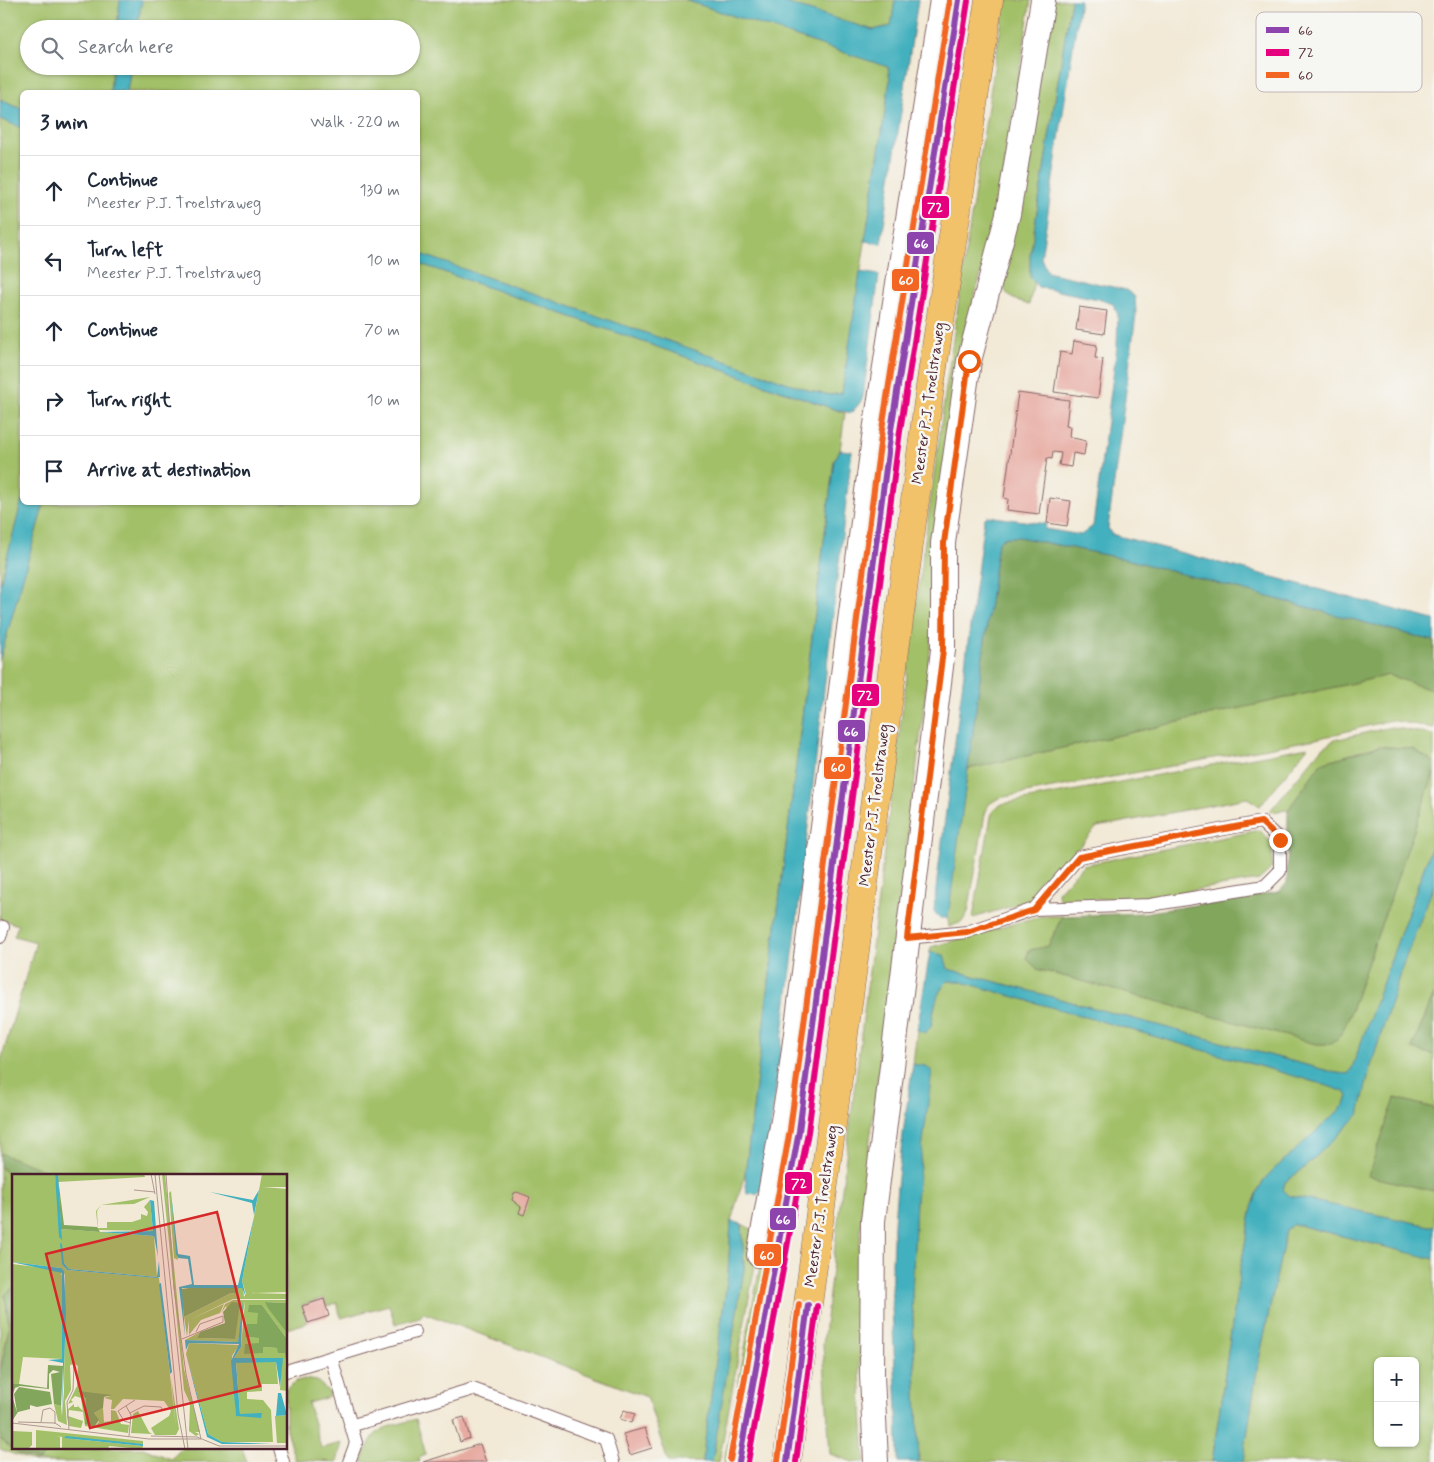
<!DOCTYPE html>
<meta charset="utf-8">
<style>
body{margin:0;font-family:Mynerve,sans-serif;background:#f2f2f3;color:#1f2937}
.controls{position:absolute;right:15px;bottom:15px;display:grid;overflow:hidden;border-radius:8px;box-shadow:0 1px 4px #0004}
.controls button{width:45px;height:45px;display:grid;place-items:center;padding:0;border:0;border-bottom:1px solid #e0e1e3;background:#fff;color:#1f2937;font:25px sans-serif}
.stop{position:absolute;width:15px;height:15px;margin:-11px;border:4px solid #ea580c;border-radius:50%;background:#fff}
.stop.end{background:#ea580c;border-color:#fff;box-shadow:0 1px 5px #0008}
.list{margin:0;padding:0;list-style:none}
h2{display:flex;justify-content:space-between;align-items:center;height:65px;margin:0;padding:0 20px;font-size:21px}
h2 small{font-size:16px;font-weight:400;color:#747a83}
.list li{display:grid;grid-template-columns:32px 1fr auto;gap:15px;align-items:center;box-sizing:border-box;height:70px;padding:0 20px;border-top:1px solid #e0e1e3}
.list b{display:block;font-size:19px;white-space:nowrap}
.list p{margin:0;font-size:16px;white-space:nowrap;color:#747a83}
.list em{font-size:16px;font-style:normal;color:#747a83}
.icon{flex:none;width:28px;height:28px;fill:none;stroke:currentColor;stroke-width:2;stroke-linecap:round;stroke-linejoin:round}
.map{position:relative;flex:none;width:1434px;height:1462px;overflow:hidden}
.search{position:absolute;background:#fff;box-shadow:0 1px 4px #0004;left:20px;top:20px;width:400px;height:55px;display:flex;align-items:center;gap:12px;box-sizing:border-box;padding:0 18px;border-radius:28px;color:#747a83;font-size:19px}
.panel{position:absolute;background:#fff;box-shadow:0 1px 4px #0004;left:20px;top:90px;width:400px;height:415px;border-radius:8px}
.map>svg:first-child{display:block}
</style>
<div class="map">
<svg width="1434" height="1462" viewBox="0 0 1434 1462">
<rect width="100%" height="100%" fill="#f6f6f2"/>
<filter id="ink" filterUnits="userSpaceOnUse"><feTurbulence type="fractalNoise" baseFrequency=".02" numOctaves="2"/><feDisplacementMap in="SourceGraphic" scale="10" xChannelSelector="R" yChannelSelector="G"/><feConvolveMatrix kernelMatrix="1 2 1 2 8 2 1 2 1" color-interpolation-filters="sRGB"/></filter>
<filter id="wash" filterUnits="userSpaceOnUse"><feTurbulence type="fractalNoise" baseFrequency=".0096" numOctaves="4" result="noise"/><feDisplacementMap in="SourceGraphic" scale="20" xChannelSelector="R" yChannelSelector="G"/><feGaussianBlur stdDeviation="1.12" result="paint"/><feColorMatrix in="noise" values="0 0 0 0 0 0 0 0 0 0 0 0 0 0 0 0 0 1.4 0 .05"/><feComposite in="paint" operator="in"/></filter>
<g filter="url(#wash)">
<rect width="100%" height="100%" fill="#f2e9d6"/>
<!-- green -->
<path fill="#a2c068" stroke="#76704a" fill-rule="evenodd" d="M 0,0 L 120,0 L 117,29 L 29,29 L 29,66 L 113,66 L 110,92 L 22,92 L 22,109 L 0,100 Z
M 142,0 L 685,0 L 888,67 L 890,80 L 842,393 L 831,395 L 814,392 L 418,253 L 418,92 L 127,92 L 131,66 L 411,66 L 411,29 L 137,29 Z
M 776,0 L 895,0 L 891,26 L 873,30 Z
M 1005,0 L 1031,0 L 997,217 L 962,342 L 925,699 L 865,1180 L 859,1254 L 860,1370 L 865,1462 L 853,1462 L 830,1454 L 823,1345 L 825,1326 C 880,883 933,440 1005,0 Z
M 1052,0 L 1071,0 L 1030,256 L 1030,277 L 1034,282 L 1029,305 C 1014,300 1005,298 1002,280 Z
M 0,119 L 22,128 L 22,500 L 0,584 Z
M 418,263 L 845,413 L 840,450 L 834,461 L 745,1174 L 731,1221 L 728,1274 L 702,1462 L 668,1462 L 647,1397 L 424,1313 L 420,1317 L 395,1324 L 389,1305 L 341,1318 L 337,1303 L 327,1306 L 324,1298 L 302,1305 L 307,1323 L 286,1329 L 286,1176 L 59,1176 L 0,1154 L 0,1064 L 36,942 L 14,936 L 18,925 L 0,919 L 0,659 L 44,503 L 418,502 Z
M 1389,675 L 1434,691 L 1434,728 L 1391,720 L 1316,739 L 999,798 L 989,804 L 985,814 L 968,912 L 962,922 L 949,927 L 947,913 L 968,769 Z
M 1391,727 L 1434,735 L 1434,763 L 1414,749 L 1379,746 L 1321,763 L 1288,810 L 1269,812 L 1321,749 L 1334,740 Z
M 1308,747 L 1260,806 L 1247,798 L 1097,827 L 1032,900 L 973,918 L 991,816 L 994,809 L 1002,804 Z
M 1434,773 L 1434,840 L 1352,1068 L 1348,1074 L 1336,1073 L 948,969 L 944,955 L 930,952 L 931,947 L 1041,916 L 1062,916 L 1037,969 L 1316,1044 L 1331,1044 L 1347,1022 Z
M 1260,830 L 1273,845 L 1272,868 L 1259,880 L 1149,897 L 1059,901 L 1058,892 L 1083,865 Z
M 1434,885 L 1434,994 L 1412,1048 L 1434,1055 L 1434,1108 L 1395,1098 L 1369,1176 L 1434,1191 L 1434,1227 L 1290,1196 L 1283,1190 L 1285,1182 L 1303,1169 L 1359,1115 L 1369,1072 L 1402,967 Z
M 947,981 L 959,981 L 1319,1083 L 1346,1092 L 1348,1096 L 1345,1105 L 1268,1175 L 1259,1188 L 1252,1208 L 1240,1270 L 1212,1462 L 919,1462 L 912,1295 L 916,1199 L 925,1066 L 913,1064 L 917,1030 L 925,1032 L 931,1027 C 934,1011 935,992 947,981 Z
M 0,1166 L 14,1181 L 14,1287 L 5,1295 L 9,1327 L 0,1373 Z
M 742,1224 L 753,1230 L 756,1260 L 719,1462 L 712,1462 L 744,1269 Z
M 1294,1224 L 1434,1259 L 1434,1462 L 1243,1462 L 1257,1369 L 1286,1231 ZM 1378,1361 L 1415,1361 L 1415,1443 L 1378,1443 Z
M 761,1260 L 765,1261 L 766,1267 L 731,1462 L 724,1462 Z
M 304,1379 L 317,1381 L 329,1392 L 329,1397 L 308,1403 L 321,1448 L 342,1443 L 337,1462 L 295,1460 L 286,1430 L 286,1389 L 297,1381 Z
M 416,1419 L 426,1455 L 419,1458 L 420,1462 L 362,1462 C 375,1424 380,1430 416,1419 Z
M 0,1439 L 19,1454 L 39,1461 L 52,1448 L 143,1448 L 171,1459 L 182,1448 L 242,1448 L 247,1462 L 35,1462 L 0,1449 Z"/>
<!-- forest -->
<path fill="#81a65c" stroke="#666244" d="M 1006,537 L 1019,537 L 1130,560 L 1434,641 L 1434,691 L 1389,675 L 968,769 L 998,542 Z
M 1379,746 L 1414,749 L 1434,763 L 1434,773 L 1347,1022 L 1340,1036 L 1331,1044 L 1316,1044 L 1037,969 L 1026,958 L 1029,950 L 1049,946 L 1062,916 L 1143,913 L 1279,892 L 1287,883 L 1288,810 L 1321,763 Z
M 1434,994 L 1434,1055 L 1412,1049 Z
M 1395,1098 L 1434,1108 L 1434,1191 L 1368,1176 Z
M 0,1154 L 0,1153 L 59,1176 L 14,1176 L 14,1181 L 0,1166 Z
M 14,1287 L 14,1448 L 52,1448 L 39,1461 L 19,1454 L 0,1439 L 0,1373 L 9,1327 L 5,1295 Z"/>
<!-- water -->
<path fill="#42b0be" stroke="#466874" d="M 120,0 L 142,0 L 137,29 L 117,29 Z
M 685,0 L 776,0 L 873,30 L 891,26 L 895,0 L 918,0 L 881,244 L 865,241 L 890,80 L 888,67 Z
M 1071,0 L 1080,0 L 1041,258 L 1047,272 L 1126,290 L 1135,297 L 1136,314 L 1108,528 L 1111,534 L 1434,620 L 1434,641 L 1130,560 L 1019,537 L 1006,537 L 998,542 L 948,918 L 939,918 L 934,911 L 937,880 L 984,519 L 987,516 L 1046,524 L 1045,529 L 1081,535 L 1093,526 L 1117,346 L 1118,315 L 1113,304 L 1098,299 L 1038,287 L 1030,277 L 1030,256 Z
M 113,66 L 131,66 L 127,92 L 110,92 Z
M 0,100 L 22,109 L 22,128 L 0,119 Z
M 418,253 L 814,392 L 831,395 L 842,393 L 860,272 L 879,275 L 863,397 L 859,404 L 851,413 L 834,409 L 418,263 Z
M 840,450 L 852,451 L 794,946 L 764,1182 L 760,1193 L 747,1194 L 745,1174 L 834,461 Z
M 22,500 L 22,502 L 44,503 L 0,659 L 0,584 Z
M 1434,840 L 1434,885 L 1402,967 L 1369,1072 L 1359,1115 L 1303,1169 L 1285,1182 L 1283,1190 L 1290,1196 L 1434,1227 L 1434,1259 L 1294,1224 L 1286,1231 L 1257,1369 L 1243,1462 L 1212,1462 L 1240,1270 L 1252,1208 L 1259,1188 L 1268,1175 L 1345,1105 L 1348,1096 L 1345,1092 L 1319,1083 L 959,981 L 948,981 C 935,992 934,1011 931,1027 L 925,1033 L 917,1030 L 930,952 L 944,955 L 948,969 L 1336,1073 L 1348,1074 L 1352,1068 Z
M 913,1064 L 925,1066 L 932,1071 L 916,1199 L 912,1295 L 919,1462 L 898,1462 C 898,1410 894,1358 892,1306 C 890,1226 901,1143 913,1064 Z
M 731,1221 L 742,1224 L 744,1269 L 712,1462 L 702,1462 L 728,1274 Z"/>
<g id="blocks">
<!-- building -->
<path fill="#e7aba2" d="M 1079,307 L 1107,311 L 1104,334 L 1076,330 Z
M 1074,341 L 1097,345 L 1095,358 L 1103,359 L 1098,398 L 1054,392 L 1060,352 L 1072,354 Z
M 1018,393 L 1069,400 L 1066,426 L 1070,427 L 1069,437 L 1086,441 L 1084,455 L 1073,453 L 1071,467 L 1059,465 L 1061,453 L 1053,452 L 1052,459 L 1047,458 L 1039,514 L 1007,510 L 1008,499 L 1004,498 Z
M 1050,498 L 1071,501 L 1067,526 L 1047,523 Z
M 517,1192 L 530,1197 L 524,1215 L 519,1213 L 521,1207 L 512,1200 L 514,1193 Z
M 324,1299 L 329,1316 L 308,1323 L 302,1306 Z
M 624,1410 L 635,1414 L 631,1423 L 620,1419 Z
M 464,1417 L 470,1438 L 460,1442 L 453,1420 Z
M 645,1428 L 652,1448 L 630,1455 L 623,1434 Z
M 480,1444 L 486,1462 L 423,1462 L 433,1459 Z"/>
</g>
</g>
<g filter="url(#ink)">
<use href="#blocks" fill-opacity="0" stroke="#856667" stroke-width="1"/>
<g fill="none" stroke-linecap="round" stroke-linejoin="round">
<defs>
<path id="service" d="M 0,937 L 3,927
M 907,938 L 967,932 L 1034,909 L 1150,905 L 1265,886 L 1280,871 L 1280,840 L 1261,822 L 1079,857 L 1034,909
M 331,1357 L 356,1443 L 349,1462
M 286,1371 L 415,1332
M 350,1426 L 473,1389 L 606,1439 L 613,1462
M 279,1448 L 283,1462
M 739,1462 L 799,1131 L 891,430 L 959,0"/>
<path id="minor" d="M 759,1255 L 789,1087 L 874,438 L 942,0
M 876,1462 L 872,1375 L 873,1221 L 943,650 L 943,543 L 946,521 L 969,361 L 1008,214 L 1043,0"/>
<path id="primary" d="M 787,1462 L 930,387 L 989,0"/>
</defs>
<!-- service casing -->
<use href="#service" stroke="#856667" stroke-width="14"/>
<!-- minor casing -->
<use href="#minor" stroke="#856667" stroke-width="26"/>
<!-- primary casing -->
<use href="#primary" stroke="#856667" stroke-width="29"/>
<!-- service -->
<use href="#service" stroke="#fff" stroke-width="12"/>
<!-- minor -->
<use href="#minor" stroke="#fff" stroke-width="24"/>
<!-- primary -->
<use href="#primary" stroke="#f2c26a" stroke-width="28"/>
<defs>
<path id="bus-1" d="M 739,1462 L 799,1131 L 891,430 L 959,0
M 787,1462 L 808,1305"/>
<path id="bus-2" d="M 748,1462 L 808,1132 L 900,431 L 968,1
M 796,1462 L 817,1306"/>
<path id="bus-3" d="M 730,1460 L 790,1130 L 882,429 L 950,0
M 778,1461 L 799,1304"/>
</defs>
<!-- bus-1 casing -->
<use href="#bus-1" stroke="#f6f6f2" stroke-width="10"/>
<!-- bus-2 casing -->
<use href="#bus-2" stroke="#f6f6f2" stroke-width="10"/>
<!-- bus-3 casing -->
<use href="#bus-3" stroke="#f6f6f2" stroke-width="10"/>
<!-- bus-1 -->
<use href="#bus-1" stroke="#8e44ad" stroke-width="6"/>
<!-- bus-2 -->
<use href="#bus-2" stroke="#e5007d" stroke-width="6"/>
<!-- bus-3 -->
<use href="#bus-3" stroke="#f26522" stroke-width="6"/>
</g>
</g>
<g fill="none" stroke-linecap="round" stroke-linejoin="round" filter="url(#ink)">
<!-- route -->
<path stroke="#ea580c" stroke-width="6" d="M 969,361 L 944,543 L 943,650 L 907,938 L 967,932 L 1034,910 L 1079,857 L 1261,822 L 1280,840"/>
</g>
<g text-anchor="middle" stroke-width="5" stroke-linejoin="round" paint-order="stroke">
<!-- street labels -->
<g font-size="15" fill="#4a1f2b" stroke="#f6f6f2">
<text transform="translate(928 403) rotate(-82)" y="5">Meester P.J. Troelstraweg</text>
<text transform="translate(874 805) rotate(-83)" y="5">Meester P.J. Troelstraweg</text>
<text transform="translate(821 1206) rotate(-82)" y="5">Meester P.J. Troelstraweg</text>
</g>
</g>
<!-- overview -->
<g transform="translate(12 1174)">
<rect width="275" height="275" fill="#f2e9d6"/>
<path d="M 0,0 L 43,0 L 50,66 L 49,55 L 142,62 L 145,103 L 57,95 L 52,89 L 48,69 L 53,94 L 55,96 L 147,104 L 164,254 L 159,204 L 167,255 L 164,261 L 143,261 L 139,254 L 157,242 L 159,237 L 152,227 L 111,225 L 102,235 L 99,235 L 100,226 L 92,224 L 98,222 L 67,218 L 74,225 L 74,250 L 82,253 L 87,248 L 82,239 L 91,234 L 92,248 L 99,247 L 99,236 L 104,237 L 109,250 L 117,251 L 116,259 L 73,252 L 69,224 L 63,222 L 59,226 L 61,228 L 56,230 L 65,212 L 66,192 L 63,190 L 58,191 L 59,216 L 53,227 L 55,251 L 46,247 L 42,230 L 49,232 L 50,242 L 52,217 L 53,101 L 49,94 L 0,88 ZM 46,0 L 132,0 L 133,3 L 46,8 ZM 150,0 L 153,0 L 172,195 L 188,258 L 183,258 L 187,260 L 184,262 L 177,257 L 178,229 L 172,216 ZM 250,0 L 275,0 L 275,13 L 251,13 L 275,15 L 275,118 L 238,119 L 275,120 L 275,125 L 221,125 L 177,146 L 175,162 L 172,143 L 219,119 L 225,120 L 227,114 L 231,114 L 232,123 L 234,120 L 230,107 ZM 159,17 L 164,76 L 166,86 L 162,84 L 157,19 ZM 138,23 L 122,30 L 89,31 L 85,37 L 86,54 L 95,54 L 95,48 L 120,48 L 129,45 L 129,40 L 135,42 L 136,38 L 132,33 L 138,26 L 141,57 L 86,56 L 84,37 L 89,31 ZM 0,90 L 49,96 L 51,109 L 50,185 L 11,183 L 7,210 L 0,209 ZM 221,126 L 275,126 L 275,129 L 254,128 L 275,159 L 275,165 L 250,131 L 245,150 L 235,150 L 234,163 L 247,164 L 247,170 L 232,179 L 251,179 L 251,173 L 265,174 L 273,179 L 275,217 L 268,216 L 270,184 L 222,184 L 229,173 L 233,127 L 226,168 L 173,166 L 188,158 L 185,164 L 222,165 L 214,132 L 209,139 L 213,130 ZM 212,130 L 208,139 L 189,146 L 177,161 L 177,146 ZM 177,169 L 227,171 L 220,182 L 224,240 L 252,242 L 228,240 L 224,188 L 264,188 L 266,210 L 250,210 L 250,217 L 235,218 L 235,225 L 251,226 L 259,236 L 261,268 L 210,268 L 196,260 L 174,180 ZM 62,230 L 62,233 L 66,233 L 65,231 L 72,238 L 57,236 L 56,242 L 71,247 L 69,254 L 57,252 L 55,242 L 55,236 ZM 126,237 L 137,258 L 140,260 L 119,259 L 121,240 ZM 275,241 L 275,269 L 265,269 L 263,242 ZM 24,256 L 131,267 L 131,270 L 52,264 L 131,272 L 130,275 L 97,272 L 96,275 L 50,275 L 50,263 L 44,262 L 48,263 L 48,275 L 24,275 ZM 0,257 L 20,258 L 20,271 L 16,275 L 0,275 Z" fill="#a2c068"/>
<path d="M 46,4 L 52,51 L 85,53 L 88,58 L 49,55 ZM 185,113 L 227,114 L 225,120 L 219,119 L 172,143 L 169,115 ZM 220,128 L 228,129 L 223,165 L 185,164 L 188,158 L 213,149 L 211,138 ZM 253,128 L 275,129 L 275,159 L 256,134 ZM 237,131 L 250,131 L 275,165 L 275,202 L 273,179 L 266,179 L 265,174 L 251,173 L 251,179 L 232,180 L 233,170 L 247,169 L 247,164 L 233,163 L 235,150 L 245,150 L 246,139 L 236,138 ZM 36,191 L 51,192 L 49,232 L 42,230 L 39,200 L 48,198 L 41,196 L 37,200 L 37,215 L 8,212 L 3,214 L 0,222 L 5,238 L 2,220 L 7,213 L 38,218 L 40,230 L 25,233 L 18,231 L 18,235 L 6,238 L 0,247 L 0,209 L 35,214 ZM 66,217 L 100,221 L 92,223 L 91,234 L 82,239 L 87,246 L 82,253 L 73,250 L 74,225 Z" fill="#81a65c"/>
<path d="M 43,0 L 46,0 L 50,66 L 47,63 ZM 247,16 L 242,41 L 240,29 L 198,18 L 241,26 ZM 159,19 L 166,80 L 178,82 L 182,111 L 226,111 L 242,43 L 230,107 L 234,123 L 230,114 L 170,114 L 173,162 L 167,113 L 180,110 L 176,85 L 166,84 L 164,80 ZM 138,26 L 142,27 L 146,83 L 142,62 L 88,58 L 141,57 ZM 48,69 L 50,70 L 52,89 L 57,95 L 145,103 L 147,87 L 148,103 L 145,104 L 55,96 L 50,90 ZM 0,88 L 49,94 L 52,97 L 54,139 L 50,242 L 51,189 L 36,186 L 50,185 L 50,99 ZM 149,109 L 160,198 L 158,200 L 147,110 ZM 231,127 L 229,173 L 222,184 L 271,184 L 268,213 L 264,188 L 224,189 L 228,240 L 250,239 L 249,244 L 224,242 L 219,187 L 227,170 L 177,169 L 174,176 L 173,166 L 226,168 ZM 174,180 L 196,260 L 210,268 L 260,270 L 210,270 L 195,263 ZM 266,219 L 269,219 L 275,241 L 264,242 ZM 54,262 L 131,270 L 131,272 L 52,264 Z" fill="#42b0be"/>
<path fill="none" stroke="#af9892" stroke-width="1" d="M 139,0 L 143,20M 143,0 L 166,240 L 173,275M 147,0 L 176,275M 154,0 L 162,114 L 174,200 L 189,265M 122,16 L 143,18M 170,165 L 211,148 L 211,142 L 188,150 L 184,158M 114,232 L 119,241 L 117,262M 118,239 L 132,232 L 149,233 L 151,237M 6,248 L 43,249 L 49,253M 29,248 L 31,236 L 38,234 L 43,238 L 43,250M 0,249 L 137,265 L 189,265M 119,249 L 112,247 L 106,237 L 123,226M 57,256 L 55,228 L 61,216 L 62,191M 139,262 L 185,263 L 207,272 L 275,272"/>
<path fill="#d62828" fill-opacity="0.15" stroke="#d62828" stroke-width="2.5" d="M 205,38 L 248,212 L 78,254 L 34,80 Z"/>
<rect width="275" height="275" fill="none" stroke="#4a1f2b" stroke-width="2.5"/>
</g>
<!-- legend -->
<rect x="1256" y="12" width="166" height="80" rx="8" fill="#f6f6f2" stroke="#c2b6b6" stroke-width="1"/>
<rect x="1266" y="27" width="23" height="6" fill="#8e44ad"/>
<rect x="1266" y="49" width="23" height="7" fill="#e5007d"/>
<rect x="1266" y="72" width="23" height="6" fill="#f26522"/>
<g font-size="14" fill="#4a1f2b">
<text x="1298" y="35">66</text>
<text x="1298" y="57">72</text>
<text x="1298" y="80">60</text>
</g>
<g stroke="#f6f6f2" stroke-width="2">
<rect x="921" y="195" width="29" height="24" rx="5" fill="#e5007d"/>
<rect x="906" y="231" width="29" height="24" rx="5" fill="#8e44ad"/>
<rect x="891" y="268" width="29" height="24" rx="5" fill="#f26522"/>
<rect x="851" y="683" width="29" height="24" rx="5" fill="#e5007d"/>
<rect x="837" y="719" width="29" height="24" rx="5" fill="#8e44ad"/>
<rect x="823" y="756" width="29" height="24" rx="5" fill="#f26522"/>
<rect x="784" y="1171" width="29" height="24" rx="5" fill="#e5007d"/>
<rect x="769" y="1207" width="28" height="24" rx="5" fill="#8e44ad"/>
<rect x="753" y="1243" width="29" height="24" rx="5" fill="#f26522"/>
</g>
<g font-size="14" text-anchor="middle" font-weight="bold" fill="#fff">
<text x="935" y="212">72</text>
<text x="921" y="248">66</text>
<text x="906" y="285">60</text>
<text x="865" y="700">72</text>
<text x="851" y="736">66</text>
<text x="838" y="772">60</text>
<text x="799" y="1188">72</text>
<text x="783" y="1224">66</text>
<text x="767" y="1260">60</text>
</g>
</svg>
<div class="controls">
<button>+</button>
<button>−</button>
</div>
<div class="stop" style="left:969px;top:361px"></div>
<div class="stop end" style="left:1280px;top:840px"></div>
<div class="search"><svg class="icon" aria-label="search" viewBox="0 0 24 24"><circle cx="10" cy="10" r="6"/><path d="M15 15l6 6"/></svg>Search here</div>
<section class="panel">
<h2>3 min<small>Walk · 220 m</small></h2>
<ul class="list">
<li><svg class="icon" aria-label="ahead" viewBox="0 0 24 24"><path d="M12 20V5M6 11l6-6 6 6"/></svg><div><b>Continue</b><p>Meester P.J. Troelstraweg</p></div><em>130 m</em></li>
<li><svg class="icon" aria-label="left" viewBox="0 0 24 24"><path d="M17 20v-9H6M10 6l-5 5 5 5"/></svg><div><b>Turn left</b><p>Meester P.J. Troelstraweg</p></div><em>10 m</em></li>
<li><svg class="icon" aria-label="ahead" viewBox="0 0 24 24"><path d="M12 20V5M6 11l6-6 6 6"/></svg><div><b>Continue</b></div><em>70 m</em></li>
<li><svg class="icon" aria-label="right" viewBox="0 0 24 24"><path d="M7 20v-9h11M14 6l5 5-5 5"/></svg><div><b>Turn right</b></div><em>10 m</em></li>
<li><svg class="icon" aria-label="arrive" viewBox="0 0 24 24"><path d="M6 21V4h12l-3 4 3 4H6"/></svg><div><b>Arrive at destination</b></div></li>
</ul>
</section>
</div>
